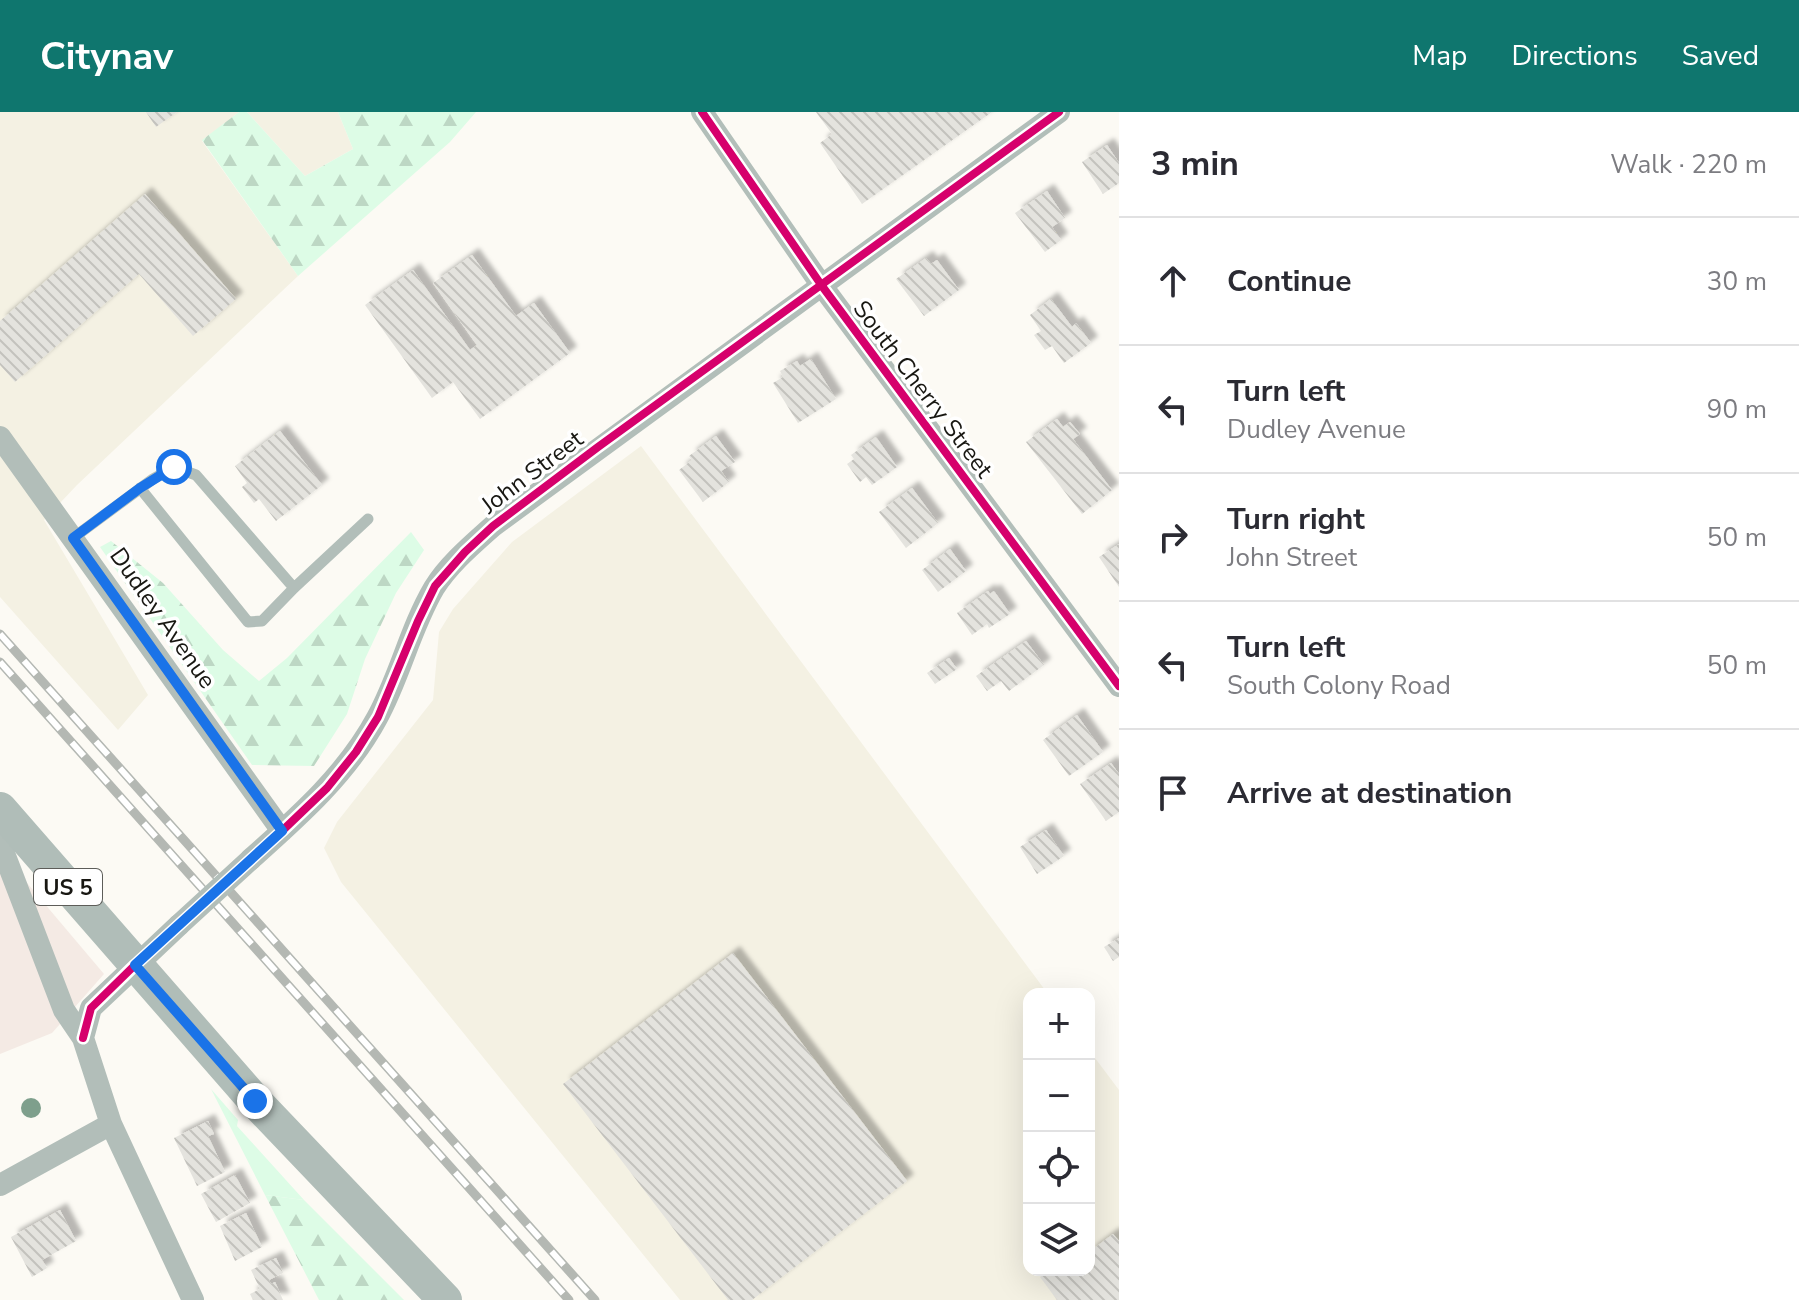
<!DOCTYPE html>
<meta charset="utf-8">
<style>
body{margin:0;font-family:"Nunito Sans",sans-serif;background:#f2f2f3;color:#2b2b33}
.controls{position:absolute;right:24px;bottom:24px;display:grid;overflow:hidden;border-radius:16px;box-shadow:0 8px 32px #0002}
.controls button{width:72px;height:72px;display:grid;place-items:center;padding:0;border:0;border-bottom:2px solid #e1e1e2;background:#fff;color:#2b2b33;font:40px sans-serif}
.stop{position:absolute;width:24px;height:24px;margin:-18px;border:6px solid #1a73e8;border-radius:50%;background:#fff}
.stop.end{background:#1a73e8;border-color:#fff;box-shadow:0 2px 8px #0008}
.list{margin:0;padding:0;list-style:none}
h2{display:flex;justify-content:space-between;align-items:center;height:104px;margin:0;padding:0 32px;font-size:34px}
h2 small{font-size:26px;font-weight:400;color:#7c7c81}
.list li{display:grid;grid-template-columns:52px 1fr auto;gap:24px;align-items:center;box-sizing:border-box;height:128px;padding:0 32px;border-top:2px solid #e1e1e2}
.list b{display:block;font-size:30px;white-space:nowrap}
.list p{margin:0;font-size:26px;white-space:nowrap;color:#7c7c81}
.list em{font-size:26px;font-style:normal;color:#7c7c81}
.icon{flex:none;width:44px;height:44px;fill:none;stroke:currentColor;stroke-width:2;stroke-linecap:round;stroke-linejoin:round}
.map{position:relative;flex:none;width:1119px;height:1188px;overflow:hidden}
header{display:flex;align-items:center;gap:48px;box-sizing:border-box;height:112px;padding:0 40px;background:#0f766e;color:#fff}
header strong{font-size:38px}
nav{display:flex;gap:44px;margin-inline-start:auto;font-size:28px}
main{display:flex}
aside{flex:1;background:#fff}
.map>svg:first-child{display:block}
</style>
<header>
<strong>Citynav</strong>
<nav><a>Map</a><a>Directions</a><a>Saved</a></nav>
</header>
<main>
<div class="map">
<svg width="1119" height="1188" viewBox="0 0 1119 1188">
<defs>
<pattern id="forest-firs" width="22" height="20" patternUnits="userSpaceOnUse" patternTransform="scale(2)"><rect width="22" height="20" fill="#ddfce6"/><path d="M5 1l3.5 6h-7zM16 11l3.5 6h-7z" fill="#bdd7c4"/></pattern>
<pattern id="building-back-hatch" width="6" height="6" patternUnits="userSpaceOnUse" patternTransform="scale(2)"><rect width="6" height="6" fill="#e4e3de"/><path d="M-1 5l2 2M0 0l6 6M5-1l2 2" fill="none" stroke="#c3c2bd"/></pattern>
<filter id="shadow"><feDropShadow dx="7" dy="-7" stdDeviation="2" flood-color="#0004"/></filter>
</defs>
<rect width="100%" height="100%" fill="#fcfaf4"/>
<!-- commercial -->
<path fill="#f4eae4" d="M 0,739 L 104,862 L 52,921 L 0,942 Z"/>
<!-- built -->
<path fill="#f4f1e3" d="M 0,0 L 239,0 L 202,29 L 298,164 L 77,373 L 44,408 L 148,583 L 118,618 L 0,485 Z
M 247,0 L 338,0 L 353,37 L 305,64 Z
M 641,334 L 1048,882 L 1029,882 L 1029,1158 L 1089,1158 L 1089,938 L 1119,978 L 1119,1188 L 680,1188 L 341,770 L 324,736 L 337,710 L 433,588 L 439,520 L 453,497 L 512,430 Z"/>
<!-- grass -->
<path fill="#ddfce6" d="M 211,977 L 238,1008 L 237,1014 L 304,1088 L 265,1083 Z"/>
<!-- forest -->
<path fill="url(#forest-firs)" d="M 239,0 L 247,0 L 305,64 L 353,37 L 338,0 L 476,0 L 450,30 L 298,164 L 202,28 Z
M 411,420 L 424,438 L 396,481 L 365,547 L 347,602 L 314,654 L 252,653 L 100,435 L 111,429 L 163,471 L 223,538 L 259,569 L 287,546 Z
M 265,1083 L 304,1088 L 404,1188 L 319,1188 Z"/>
<!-- building -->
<path fill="url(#building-back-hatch)" filter="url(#shadow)" d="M 146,0 L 177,0 L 156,15 Z
M 816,0 L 992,0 L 862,92 L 820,31 L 832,22 Z
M 1107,33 L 1119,51 L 1119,71 L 1103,82 L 1082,50 Z
M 1047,79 L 1065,106 L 1052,115 L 1061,128 L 1045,140 L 1015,101 Z
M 145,82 L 236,187 L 193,224 L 139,162 L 15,270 L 0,253 L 0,209 Z
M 472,143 L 516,204 L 534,191 L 570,241 L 480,307 L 453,270 L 432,286 L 365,193 L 413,158 L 470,238 L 477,233 L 433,171 Z
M 926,146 L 931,152 L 937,148 L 959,178 L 924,204 L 896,167 Z
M 1051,187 L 1072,215 L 1076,211 L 1091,231 L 1064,251 L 1052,234 L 1045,238 L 1034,223 L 1041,219 L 1030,203 Z
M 811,247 L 836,287 L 798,311 L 773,271 L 783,265 L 780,259 L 797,249 L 800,254 Z
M 1057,307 L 1063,315 L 1070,310 L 1080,322 L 1073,327 L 1112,378 L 1082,402 L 1026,330 Z
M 280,319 L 322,373 L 276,409 L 259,387 L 254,391 L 242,375 L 247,371 L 235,354 Z
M 716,324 L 735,350 L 721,359 L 729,370 L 703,390 L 679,358 L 692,348 L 689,344 Z
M 876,325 L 897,355 L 872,373 L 866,365 L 860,370 L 847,352 L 854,347 L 851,343 Z
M 912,376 L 938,411 L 906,436 L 879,400 Z
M 1119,432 L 1119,475 L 1099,445 Z
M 950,437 L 966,459 L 938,480 L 922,458 Z
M 988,479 L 990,482 L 994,479 L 1010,502 L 989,516 L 987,512 L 972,523 L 957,501 Z
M 1026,529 L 1044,553 L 1009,579 L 1001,569 L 987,579 L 976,564 Z
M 949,546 L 957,557 L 935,572 L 927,561 Z
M 1077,603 L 1103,640 L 1069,664 L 1043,628 Z
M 1111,651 L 1119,662 L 1119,700 L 1106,709 L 1080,672 Z
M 1046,718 L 1064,744 L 1037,762 L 1020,735 Z
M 1119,826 L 1119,845 L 1113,849 L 1104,835 Z
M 733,841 L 907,1069 L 752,1188 L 728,1188 L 563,972 Z
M 208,1009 L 214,1022 L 208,1024 L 225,1060 L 197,1074 L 174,1026 Z
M 235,1063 L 250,1091 L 216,1110 L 201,1082 Z
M 60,1098 L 76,1129 L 42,1148 L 47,1156 L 32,1165 L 11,1125 Z
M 246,1101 L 262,1135 L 235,1149 L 220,1114 Z
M 1113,1122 L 1119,1129 L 1119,1188 L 1057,1188 L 1040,1165 L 1049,1158 L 1089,1158 L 1089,1140 Z
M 276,1146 L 283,1161 L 269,1168 L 271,1172 L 275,1170 L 283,1188 L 253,1188 L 250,1182 L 260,1177 L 251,1158 Z"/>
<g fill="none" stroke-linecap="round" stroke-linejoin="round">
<!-- service -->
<path stroke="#b2beb9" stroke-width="11" d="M 140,376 L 248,510 L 262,509 L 294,476
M 73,426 L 153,367 L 174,355 L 196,363 L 294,476 L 368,407"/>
<!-- minor -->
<path stroke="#b2beb9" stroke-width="22" d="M 702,0 L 822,174 L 1119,574
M 0,325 L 282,719
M 0,731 L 64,898 L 83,926 L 111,1012 L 193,1188
M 251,747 C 298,705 347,662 377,606 C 400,564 410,517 434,476 C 449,452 473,432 493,414 L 1059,0
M 83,926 L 91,896 L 179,813
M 0,1073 L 111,1012"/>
<!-- primary -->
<path stroke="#b0bdb8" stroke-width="34" d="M 0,697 L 255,989 L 445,1188"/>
<defs>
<path id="rail" d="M 0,522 L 595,1188
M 0,550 L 569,1188"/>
</defs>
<!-- rail casing -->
<use href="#rail" stroke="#b4b8b3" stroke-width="9"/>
<!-- rail -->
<use href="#rail" stroke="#fff" stroke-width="6" stroke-dasharray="18" stroke-linecap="butt"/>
<!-- minor-bridge -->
<path stroke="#b2beb9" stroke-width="22" d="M 179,813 L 251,747"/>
<defs>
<path id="cycleway" d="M 702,0 L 822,174 L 1119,574
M 83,926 L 91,896 L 135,853 L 282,719 L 327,676 L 356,640 L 378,605 L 418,509 L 435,474 L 465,440 L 493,414 L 598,335 L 1059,0"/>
</defs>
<!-- cycleway casing -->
<use href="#cycleway" stroke="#fff" stroke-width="13"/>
<!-- cycleway -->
<use href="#cycleway" stroke="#d6006c" stroke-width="8"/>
</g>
<!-- trees -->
<circle fill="#7e9f8c" cx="31" cy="996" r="10"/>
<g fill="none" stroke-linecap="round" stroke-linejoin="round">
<!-- route -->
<path stroke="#1a73e8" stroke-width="10" d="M 174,355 L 140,376 L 73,426 L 282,719 L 135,853 L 255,989"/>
</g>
<g text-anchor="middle" stroke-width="7" stroke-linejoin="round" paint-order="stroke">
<!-- shield labels -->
<rect fill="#fff" stroke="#5d5d59" stroke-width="2" x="34" y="757" width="68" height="36" rx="6"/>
<g font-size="22" font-weight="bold" fill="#181712">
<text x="68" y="783">US 5</text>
</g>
<!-- street labels -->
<g font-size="24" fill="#181712" stroke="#fff">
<text transform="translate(923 277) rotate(53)" y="8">South Cherry Street</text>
<text transform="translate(532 360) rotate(-37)" y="8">John Street</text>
<text transform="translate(163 506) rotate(55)" y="8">Dudley Avenue</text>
</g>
</g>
</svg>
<div class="controls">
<button>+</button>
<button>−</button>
<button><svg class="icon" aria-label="locate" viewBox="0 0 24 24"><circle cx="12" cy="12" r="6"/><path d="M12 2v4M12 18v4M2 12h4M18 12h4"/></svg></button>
<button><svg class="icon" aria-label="layers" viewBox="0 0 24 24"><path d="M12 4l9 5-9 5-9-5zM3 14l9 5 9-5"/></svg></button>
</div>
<div class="stop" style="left:174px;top:355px"></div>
<div class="stop end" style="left:255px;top:989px"></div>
</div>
<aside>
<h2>3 min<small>Walk · 220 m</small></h2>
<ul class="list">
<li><svg class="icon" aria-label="ahead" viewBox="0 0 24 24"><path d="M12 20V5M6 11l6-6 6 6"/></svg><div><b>Continue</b></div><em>30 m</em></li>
<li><svg class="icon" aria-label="left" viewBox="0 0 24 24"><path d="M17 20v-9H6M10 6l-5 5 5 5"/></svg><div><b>Turn left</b><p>Dudley Avenue</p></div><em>90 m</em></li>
<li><svg class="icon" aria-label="right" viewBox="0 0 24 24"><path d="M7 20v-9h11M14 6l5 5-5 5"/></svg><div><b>Turn right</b><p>John Street</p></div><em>50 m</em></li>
<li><svg class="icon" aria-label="left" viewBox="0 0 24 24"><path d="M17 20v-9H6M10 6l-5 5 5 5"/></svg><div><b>Turn left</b><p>South Colony Road</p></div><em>50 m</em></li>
<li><svg class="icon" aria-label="arrive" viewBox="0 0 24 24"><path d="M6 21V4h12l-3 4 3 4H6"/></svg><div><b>Arrive at destination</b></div></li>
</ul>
</aside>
</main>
